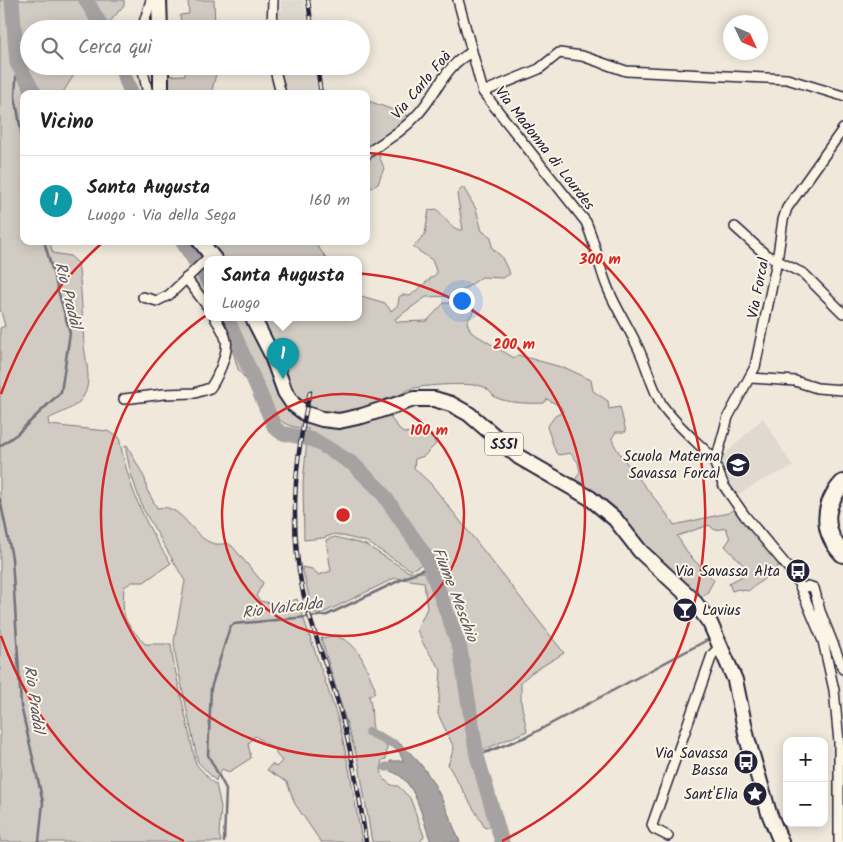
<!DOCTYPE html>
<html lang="it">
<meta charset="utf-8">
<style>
body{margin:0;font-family:Kalam,sans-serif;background:#f2f2f2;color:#222}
.controls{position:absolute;right:15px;bottom:15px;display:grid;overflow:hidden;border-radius:10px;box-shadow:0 2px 12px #0003}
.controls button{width:45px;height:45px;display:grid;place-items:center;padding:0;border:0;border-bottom:1px solid #e0e0e0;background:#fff;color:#222;font:25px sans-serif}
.compass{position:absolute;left:723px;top:15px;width:45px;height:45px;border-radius:50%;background:#fff;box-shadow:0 2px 12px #0003;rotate:134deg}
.you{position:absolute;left:461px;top:300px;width:18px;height:18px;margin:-12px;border:4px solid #fff;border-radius:50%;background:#1a73e8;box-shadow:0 0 0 8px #1a73e833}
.badge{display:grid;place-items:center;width:32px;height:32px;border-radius:50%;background:#22223b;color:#fff;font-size:16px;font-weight:700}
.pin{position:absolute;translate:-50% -41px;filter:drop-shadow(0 1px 2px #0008)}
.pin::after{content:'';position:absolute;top:26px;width:18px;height:15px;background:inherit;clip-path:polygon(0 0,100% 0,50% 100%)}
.popup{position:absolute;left:204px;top:256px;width:158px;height:65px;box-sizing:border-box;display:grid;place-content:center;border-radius:10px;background:#fff;filter:drop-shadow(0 1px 4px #0005);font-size:16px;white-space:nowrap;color:#767676}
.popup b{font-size:19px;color:#222}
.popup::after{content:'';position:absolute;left:50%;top:100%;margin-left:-10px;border:10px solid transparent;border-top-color:#fff}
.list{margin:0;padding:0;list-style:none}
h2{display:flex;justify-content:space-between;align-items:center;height:65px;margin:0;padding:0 20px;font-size:21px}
h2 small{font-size:16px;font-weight:400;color:#767676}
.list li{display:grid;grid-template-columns:32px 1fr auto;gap:15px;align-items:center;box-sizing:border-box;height:90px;padding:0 20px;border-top:1px solid #e0e0e0}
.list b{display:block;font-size:19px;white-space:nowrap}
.list p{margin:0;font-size:16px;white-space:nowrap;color:#767676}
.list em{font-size:16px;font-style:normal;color:#767676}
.icon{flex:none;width:28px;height:28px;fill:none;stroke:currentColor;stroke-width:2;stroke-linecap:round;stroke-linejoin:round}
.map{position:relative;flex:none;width:843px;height:842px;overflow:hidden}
.search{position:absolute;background:#fff;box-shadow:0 2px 12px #0003;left:20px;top:20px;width:350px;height:55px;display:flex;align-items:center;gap:12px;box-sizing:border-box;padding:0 18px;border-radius:28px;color:#767676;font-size:19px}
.panel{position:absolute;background:#fff;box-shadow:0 2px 12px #0003;left:20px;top:90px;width:350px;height:155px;border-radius:10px}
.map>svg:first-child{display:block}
</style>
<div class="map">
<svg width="843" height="842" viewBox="0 0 843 842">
<rect width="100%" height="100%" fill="#efe8db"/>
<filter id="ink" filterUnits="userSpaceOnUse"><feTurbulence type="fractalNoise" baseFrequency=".02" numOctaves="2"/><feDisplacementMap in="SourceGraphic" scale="10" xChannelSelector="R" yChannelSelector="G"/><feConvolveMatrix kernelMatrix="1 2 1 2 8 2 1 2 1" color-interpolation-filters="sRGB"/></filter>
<g filter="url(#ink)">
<!-- built -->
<path fill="#e0d9cf" d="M 283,0 L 304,0 L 308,29 L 275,29 L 276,12 L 282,10 L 280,1 Z
M 278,66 L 314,66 L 318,94 L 284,94 Z
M 763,418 L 793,467 L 761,481 L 736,496 L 718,461 Z"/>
<!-- green -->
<path fill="#d1cbc3" stroke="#7a767f" d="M 0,0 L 124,0 L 124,5 L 104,29 L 29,29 L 29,66 L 82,66 L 77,70 L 62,94 L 24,94 L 24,241 L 49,241 L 53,253 L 70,256 L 78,263 C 82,290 82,316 84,344 C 85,360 93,381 83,397 C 77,408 59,413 48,419 L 49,425 L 107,431 L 119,437 C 127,481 144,526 171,563 L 144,582 L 132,582 L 124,587 C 122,621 123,619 145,644 L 171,644 L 173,660 L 196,764 L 213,783 L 216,784 L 221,807 L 219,834 L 221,842 L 0,842 L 0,328 L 5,326 L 0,308 Z
M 188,0 L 214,0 L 215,29 L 182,29 L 180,15 L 189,14 Z
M 185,66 L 218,66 L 211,94 L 161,94 L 161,76 L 185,75 Z
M 366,100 L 412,117 L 366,153 Z
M 378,153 L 384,168 L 378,184 L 366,191 L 366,163 Z
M 463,187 L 476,209 L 482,231 L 491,237 L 492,248 L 501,256 L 510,274 L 502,278 L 482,277 L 454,296 L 426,297 L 395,319 L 397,322 L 427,321 L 444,303 L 461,303 L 475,309 L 467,322 L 471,332 L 514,358 L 518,355 L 568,369 L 591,380 L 593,391 L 608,401 L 609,409 L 620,407 L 626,432 L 616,432 L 612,438 C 611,449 665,508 674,525 L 728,513 L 736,508 L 753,533 L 781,562 C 779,568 755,586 748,591 L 738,589 L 732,591 L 729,583 L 741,577 L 746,568 L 725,546 L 730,539 L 726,528 L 715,530 L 709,525 L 677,536 L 689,555 L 714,580 L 707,593 L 701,597 L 574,482 L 580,472 L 578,462 L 570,453 L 559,455 L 556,453 L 547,427 L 555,416 L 563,412 L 560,406 L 547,399 L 544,403 C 533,404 504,403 495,397 C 491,394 489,389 484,387 C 473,382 422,385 411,389 C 401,392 395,400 388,408 L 392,420 L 403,433 L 420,431 L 431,434 L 436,444 L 424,456 L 415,459 L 414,468 L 431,484 L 564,653 L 531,673 L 521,682 L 521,702 L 527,731 L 481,751 L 465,645 L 434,564 L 429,552 L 383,485 L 363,467 L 357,477 L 379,496 L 422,564 L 411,570 L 367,542 L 335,534 L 323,538 L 304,540 L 303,483 L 308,429 C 274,426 275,415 264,386 L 254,390 L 238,369 L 231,345 L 223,347 L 220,333 L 209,318 L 358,318 L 358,295 L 385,303 L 391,311 L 398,305 L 399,297 L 402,295 L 410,296 L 437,273 L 432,260 L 413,247 L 425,234 L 429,210 L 437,209 C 444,217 452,231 463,230 L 457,194 Z
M 203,241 L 310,241 L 318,247 L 328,260 L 208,260 L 208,316 L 185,283 L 190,275 L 214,255 Z
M 127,445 L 145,479 L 147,490 L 157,508 C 187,501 195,553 227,543 L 232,546 L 263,583 L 256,596 L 260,601 L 280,605 L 297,599 L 339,722 L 350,773 L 362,842 L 321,842 L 295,804 L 287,782 L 267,770 L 272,764 L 276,767 L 282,761 L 275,753 L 277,751 L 255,736 L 248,744 L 251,758 L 229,772 L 222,769 L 217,776 L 216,781 L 198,762 L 176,659 L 174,641 L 185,581 L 143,509 L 131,474 L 125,446 Z
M 335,537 L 366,545 L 409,572 L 427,572 L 456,649 L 473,755 L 492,826 L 485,828 L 448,765 L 454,748 L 438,714 L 441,670 L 425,647 L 417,630 L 427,608 L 424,582 L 395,578 L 325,612 L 313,613 L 302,567 L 312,569 L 319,575 L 331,571 L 326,540 Z
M 333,636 C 359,640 365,666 375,688 L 374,694 L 369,696 C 375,714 366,737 387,746 L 386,759 L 382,760 C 379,772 384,786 398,786 L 410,798 L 424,836 L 420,842 L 372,842 L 359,764 L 321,638 Z"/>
<!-- water -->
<path fill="#a6a2a2" stroke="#716f79" d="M 396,741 C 433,768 443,802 460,842 L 431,842 C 422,819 416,778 390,771 L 390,761 L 403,761 L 400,753 L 392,746 Z"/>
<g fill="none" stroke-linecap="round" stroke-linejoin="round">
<!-- stream -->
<path stroke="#716f79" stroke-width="2.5" d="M 17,63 L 15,96 L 24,148
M 0,446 L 17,434 L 61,392 L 70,333 L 44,241
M 0,499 L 12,558 L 21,706 L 43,802 L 39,842
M 477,756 L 528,736 L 711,638
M 224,842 L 226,789 L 208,755 L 211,688 L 230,627 L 234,624 L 327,615 L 430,566"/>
<!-- canal -->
<path stroke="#a6a2a2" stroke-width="9" d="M 369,732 L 394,744
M 386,767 L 390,767"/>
<!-- river -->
<path stroke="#a6a2a2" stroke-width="15" d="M 12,0 L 17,63 L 35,94
M 86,0 L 103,29
M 120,66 L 132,94
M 182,241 L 208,281
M 227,318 L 275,428 L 282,433 L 314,440 L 353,464 L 381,491 L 427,558 L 460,649 L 477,756 L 502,842"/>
<defs>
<path id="minor" d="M 458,0 L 483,92 L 586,222 C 596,245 599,269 609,291 C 618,312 631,331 640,352 C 648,370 652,388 662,405 C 677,426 697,442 715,460
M 142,29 L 151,0
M 272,29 L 273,0
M 142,66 L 148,94
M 274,66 L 281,94
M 483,92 L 539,69 L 559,53 L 582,56 L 626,71 L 787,79 L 843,96
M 366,154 C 383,142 402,132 416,116 C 438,94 442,67 472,52
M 735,227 L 766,255 L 804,274 L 843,313
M 186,278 L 208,307
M 143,297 L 157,301 L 169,295 L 211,255
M 751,378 L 795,381 L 817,388 L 843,390
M 124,399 L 164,394 L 195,393 L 210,388 C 215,382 218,374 221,367 C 230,344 228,338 215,318
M 802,589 L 808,586 L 814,588 L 820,611 L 843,669
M 668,836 L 654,829 L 652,825 L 712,655 L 721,645
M 839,842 L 839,742 L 834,690 L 823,641 L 796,577 L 745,516 L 724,486 L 715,464 L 728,417 L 755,367 L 777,261 L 783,220 L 787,208 L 843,129"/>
<path id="primary" d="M 159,0 L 160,29
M 161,68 L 161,94
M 200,241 L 215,260
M 253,318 L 271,353 L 285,392 L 293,404 L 306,414 L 322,419 L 339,421 L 362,416 L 414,399 L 434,399 L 451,404 L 469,414 L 519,457 L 590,498 L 615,519 L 640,551 L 693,600 L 710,623 L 735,680 L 747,738 L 769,813 L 781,842"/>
<path id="motorway" d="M 843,483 C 822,506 822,532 843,554"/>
</defs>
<!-- minor casing -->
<use href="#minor" stroke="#22223b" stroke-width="12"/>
<!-- primary casing -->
<use href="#primary" stroke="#22223b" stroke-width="18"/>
<!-- motorway casing -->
<use href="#motorway" stroke="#22223b" stroke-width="20"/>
<!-- minor -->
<use href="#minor" stroke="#fcf5e5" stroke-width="9"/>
<!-- primary -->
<use href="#primary" stroke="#fcf5e5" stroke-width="14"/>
<!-- motorway -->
<use href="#motorway" stroke="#fcf5e5" stroke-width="16"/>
<defs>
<path id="rail" d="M 308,0 L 312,29
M 317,66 L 321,94
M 310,392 C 295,456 289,522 302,588 C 310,624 324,658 335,693 C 350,741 359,792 366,842"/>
</defs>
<!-- rail casing -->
<use href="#rail" stroke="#22223b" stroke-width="4.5"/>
<!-- rail -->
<use href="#rail" stroke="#fcf5e5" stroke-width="2.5" stroke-dasharray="8" stroke-linecap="butt"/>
</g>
</g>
<!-- distance rings -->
<g fill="none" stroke="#d62828" stroke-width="2.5">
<circle cx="343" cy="515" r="121"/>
<circle cx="343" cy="515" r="242"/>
<path d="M184 841A363 363 0 0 1 1 636M1 394A363 363 0 0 1 102 243M368 153A363 363 0 0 1 502 841"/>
</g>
<!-- icons -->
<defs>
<symbol id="school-disc" viewBox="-11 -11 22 22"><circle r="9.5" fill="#22223b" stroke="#fcf5e5"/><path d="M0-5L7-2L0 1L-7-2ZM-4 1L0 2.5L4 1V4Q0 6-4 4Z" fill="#fff"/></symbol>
<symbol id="bus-disc" viewBox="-11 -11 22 22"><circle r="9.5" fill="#22223b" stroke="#fcf5e5"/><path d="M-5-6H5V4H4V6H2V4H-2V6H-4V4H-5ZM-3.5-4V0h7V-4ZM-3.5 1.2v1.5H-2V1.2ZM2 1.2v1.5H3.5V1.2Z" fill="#fff"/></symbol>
<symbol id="bar-disc" viewBox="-11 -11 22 22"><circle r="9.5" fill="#22223b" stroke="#fcf5e5"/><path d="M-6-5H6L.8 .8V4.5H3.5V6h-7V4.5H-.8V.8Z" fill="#fff"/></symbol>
<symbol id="sight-disc" viewBox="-11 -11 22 22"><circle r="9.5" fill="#22223b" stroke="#fcf5e5"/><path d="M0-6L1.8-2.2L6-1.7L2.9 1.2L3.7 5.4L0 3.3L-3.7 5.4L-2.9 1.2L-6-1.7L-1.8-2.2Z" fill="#fff"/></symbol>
</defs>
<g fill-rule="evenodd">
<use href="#school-disc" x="724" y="451" width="28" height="28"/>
<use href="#bus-disc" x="784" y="557" width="28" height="28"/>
<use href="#bar-disc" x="671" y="596" width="28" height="28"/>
<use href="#bus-disc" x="732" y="748" width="28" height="28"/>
<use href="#sight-disc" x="741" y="780" width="28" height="28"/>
</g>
<g text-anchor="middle" stroke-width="4" stroke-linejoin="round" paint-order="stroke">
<!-- shield labels -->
<rect fill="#fcf5e5" stroke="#63616e" stroke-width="1" x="485" y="432.5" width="38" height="23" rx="4"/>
<g font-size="14" font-weight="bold" fill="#22223b">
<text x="504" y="449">SS51</text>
</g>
<!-- street labels -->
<g font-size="15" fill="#22223b" stroke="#fcf5e5">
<text transform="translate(421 85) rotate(-50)" y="5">Via Carlo Foà</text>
<text transform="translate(545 148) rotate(52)" y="5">Via Madonna di Lourdes</text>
<text transform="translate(758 288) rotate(-79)" y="5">Via Forcal</text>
</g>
<!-- poi labels -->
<g font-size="15" fill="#22223b" stroke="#fcf5e5" text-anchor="end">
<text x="720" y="461">Scuola Materna<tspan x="720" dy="17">Savassa Forcal</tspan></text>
<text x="780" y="576">Via Savassa Alta</text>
<text x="702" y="615" text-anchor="start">Lavius</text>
<text x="728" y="758">Via Savassa<tspan x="728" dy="17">Bassa</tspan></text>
<text x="738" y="799">Sant'Elia</text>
</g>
<!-- water labels -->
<g font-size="16" font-style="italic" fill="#575564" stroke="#fcf5e5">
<text transform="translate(69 295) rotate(76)" y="6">Rio Pradàl</text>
<text transform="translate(456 594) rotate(69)" y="6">Fiume Meschio</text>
<text transform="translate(282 607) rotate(-7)" y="6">Rio Valcalda</text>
<text transform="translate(35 699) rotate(82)" y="6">Rio Pradàl</text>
</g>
</g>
<circle cx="343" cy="515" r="8" fill="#d62828" stroke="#fcf5e5" stroke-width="2.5"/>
<g font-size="15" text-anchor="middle" font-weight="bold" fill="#d62828" stroke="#fcf5e5" stroke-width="4" stroke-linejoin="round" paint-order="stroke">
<text x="600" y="264">300 m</text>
<text x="514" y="349">200 m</text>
<text x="429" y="435">100 m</text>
</g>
</svg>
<div class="controls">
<button>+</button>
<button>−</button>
</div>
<svg class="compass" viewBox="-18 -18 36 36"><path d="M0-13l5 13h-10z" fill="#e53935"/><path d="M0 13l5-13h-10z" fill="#767676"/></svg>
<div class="you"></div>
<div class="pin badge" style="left:283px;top:379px;background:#0f9aa8">1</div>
<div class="popup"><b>Santa Augusta</b>Luogo</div>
<div class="search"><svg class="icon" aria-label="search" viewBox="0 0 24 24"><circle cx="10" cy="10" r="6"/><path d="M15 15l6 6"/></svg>Cerca qui</div>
<section class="panel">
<h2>Vicino<small></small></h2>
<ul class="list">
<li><span class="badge" style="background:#0f9aa8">1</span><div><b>Santa Augusta</b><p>Luogo · Via della Sega</p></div><em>160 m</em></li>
</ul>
</section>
</div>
